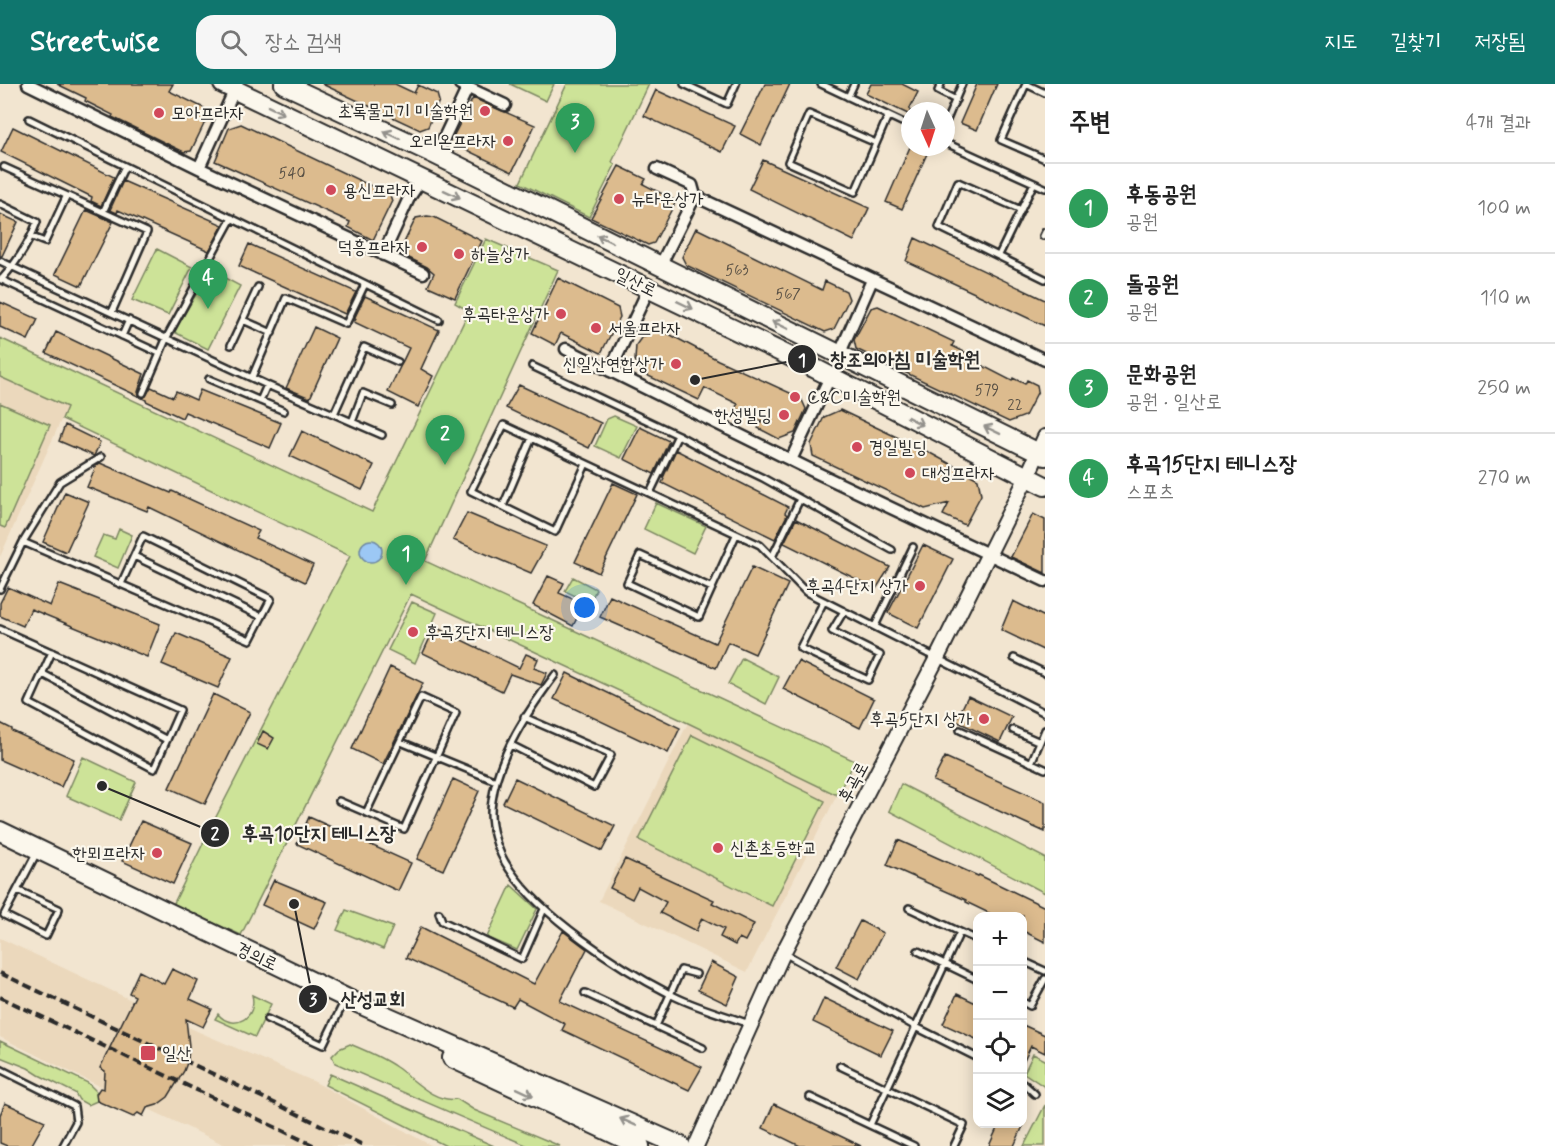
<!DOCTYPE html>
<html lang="ko">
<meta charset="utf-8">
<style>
body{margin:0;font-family:Mynerve,"Poor Story",sans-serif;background:#f6f6f6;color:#222}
.controls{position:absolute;right:18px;bottom:18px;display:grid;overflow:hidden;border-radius:12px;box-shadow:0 3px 15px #0003}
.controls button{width:54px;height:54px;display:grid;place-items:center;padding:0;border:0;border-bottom:2px solid #e0e0e0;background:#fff;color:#222;font:30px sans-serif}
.compass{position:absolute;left:901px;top:18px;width:54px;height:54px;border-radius:50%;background:#fff;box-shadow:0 3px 15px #0003;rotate:177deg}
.you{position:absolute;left:585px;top:524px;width:21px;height:21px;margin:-15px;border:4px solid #fff;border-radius:50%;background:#1a73e8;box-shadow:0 0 0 9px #1a73e833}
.badge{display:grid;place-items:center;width:39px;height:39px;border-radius:50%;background:#0f766e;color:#fff;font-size:20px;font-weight:700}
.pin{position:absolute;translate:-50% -50px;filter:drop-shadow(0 2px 3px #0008)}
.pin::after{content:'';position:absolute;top:32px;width:21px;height:18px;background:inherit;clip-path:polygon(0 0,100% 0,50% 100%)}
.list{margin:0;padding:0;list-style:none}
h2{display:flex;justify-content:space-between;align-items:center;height:78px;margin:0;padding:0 24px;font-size:26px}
h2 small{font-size:20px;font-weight:400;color:#767676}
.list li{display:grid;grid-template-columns:39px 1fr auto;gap:18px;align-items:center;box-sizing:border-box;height:90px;padding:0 24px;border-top:2px solid #e0e0e0}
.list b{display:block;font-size:22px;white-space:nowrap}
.list p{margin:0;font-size:20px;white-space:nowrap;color:#767676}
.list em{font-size:20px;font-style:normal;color:#767676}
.icon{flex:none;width:33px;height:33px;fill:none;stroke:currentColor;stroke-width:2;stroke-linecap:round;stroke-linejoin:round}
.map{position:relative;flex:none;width:1045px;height:1062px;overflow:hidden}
header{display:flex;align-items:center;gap:36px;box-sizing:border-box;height:84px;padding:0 30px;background:#0f766e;color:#fff}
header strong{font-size:28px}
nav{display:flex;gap:33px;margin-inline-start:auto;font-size:21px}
.search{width:420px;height:54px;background:#f6f6f6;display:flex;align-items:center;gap:15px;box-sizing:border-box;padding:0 21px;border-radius:18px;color:#767676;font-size:22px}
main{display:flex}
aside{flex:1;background:#fff}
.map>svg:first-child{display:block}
</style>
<header>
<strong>Streetwise</strong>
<div class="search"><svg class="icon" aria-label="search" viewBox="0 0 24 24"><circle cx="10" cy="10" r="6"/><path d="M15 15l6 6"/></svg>장소 검색</div>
<nav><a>지도</a><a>길찾기</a><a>저장됨</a></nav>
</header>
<main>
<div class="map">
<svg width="1045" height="1062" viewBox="0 0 1045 1062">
<rect width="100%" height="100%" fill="#f2e5d0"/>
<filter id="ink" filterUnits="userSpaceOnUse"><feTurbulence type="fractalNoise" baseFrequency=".0167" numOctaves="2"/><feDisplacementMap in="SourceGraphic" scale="12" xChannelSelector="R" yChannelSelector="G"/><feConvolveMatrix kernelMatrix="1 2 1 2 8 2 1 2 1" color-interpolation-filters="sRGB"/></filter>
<g filter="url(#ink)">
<!-- built -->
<path fill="#ebd8bc" d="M 0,293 L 67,323 L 0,473 Z
M 688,639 L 837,711 L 747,888 L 599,817 Z
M 0,854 L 199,948 L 315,998 L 432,1062 L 227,1062 L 87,996 L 0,953 Z"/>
<!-- green -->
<path fill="#cde398" stroke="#7c8762" stroke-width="1.5" d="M 510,0 L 554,0 L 546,17 Z
M 567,0 L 649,0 L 612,78 L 615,81 L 589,133 L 520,99 Z
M 486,155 L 558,186 L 425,477 L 855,677 L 837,711 L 688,639 L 411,510 L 241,851 L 173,821 L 216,733 L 350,472 L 62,335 L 67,323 L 0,293 L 0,254 L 372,428 L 469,227 L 455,219 Z
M 157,165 L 192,183 L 168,231 L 132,216 Z
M 210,186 L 240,202 L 208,265 L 174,248 Z
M 0,319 L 50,341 L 5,444 L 0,442 Z
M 614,332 L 637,342 L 621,374 L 595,362 L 607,335 Z
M 656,419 L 706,442 L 693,469 L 644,445 Z
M 119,445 L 132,451 L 118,484 L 93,473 L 103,451 L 115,455 Z
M 573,493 L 596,505 L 590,519 L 565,507 Z
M 412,518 L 437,529 L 415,579 L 388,566 Z
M 742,574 L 779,593 L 766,620 L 728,600 Z
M 692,651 L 825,717 L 772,822 L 639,756 Z
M 83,673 L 136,698 L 119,736 L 66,712 Z
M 901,700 L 1045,774 L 1045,809 L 889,727 Z
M 511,801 L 537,825 L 517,866 L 487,853 Z
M 346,826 L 393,843 L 383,865 L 337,846 Z
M 252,911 L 271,920 L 255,953 L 215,935 L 218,930 C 233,948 258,934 252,911 Z
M 0,957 L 88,999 L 97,1008 L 97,1017 L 88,1021 L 79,1016 L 75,1009 L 39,991 L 28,984 L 0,973 Z
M 350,960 C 366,967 382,973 396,983 C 414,995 433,1019 457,1015 L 474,1026 L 560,1062 L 528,1062 L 335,979 L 332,972 L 339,965 Z
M 1033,970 L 1045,976 L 1045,1003 L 1024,989 Z
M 330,990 L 494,1062 L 446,1062 L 325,1001 Z
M 1045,1021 L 1045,1062 L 1024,1062 Z"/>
<!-- water -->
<path fill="#9cc8f5" stroke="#6f89a4" stroke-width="1.5" d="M360 467a11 11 0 1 1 22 0a11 11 0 1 1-22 0Z"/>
<!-- building -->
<path fill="#dcbb8e" stroke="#2b2b2b" stroke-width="1.5" d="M 57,0 L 173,0 L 169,7 L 204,24 L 206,36 L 191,67 L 184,68 L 112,33 L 113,31 L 85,17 L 86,14 Z
M 322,0 L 395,0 L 414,9 L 418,1 L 437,10 L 439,17 L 428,43 L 420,46 Z
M 765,0 L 790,0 L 761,61 L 740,50 Z
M 871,0 L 902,0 L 918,8 L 910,24 L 910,31 L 866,10 Z
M 977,0 L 997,0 L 977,46 L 960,39 Z
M 656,6 L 735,42 L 722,68 L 644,32 Z
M 473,14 L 535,41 L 512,88 L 456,61 L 453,53 Z
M 241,40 L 390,111 L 392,117 L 373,156 L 348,143 L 350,138 L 215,77 L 229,44 Z
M 13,43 L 114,93 L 101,122 L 91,117 L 92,113 L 1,68 Z
M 910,63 L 930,63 L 902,125 L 886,118 Z
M 763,76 L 869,124 L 854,157 L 749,105 Z
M 619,82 L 646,95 L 643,100 L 676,117 L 654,159 L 648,161 L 591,134 Z
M 123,97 L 223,141 L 209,167 L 118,126 L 117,129 L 110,126 Z
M 86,126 L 113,138 L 81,202 L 55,190 Z
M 0,130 L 18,138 L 2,172 L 0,172 Z
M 427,132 L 434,133 L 482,157 L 455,214 L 428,202 L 434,189 L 427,183 L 399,169 L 416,134 Z
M 696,144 L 822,206 L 825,197 L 846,207 L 849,215 L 834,245 L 825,248 L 686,181 L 682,173 Z
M 915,154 L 1045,216 L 1045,242 L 906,177 Z
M 249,160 L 356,208 L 345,230 L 239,182 Z
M 558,194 L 618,224 L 620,233 L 601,269 L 561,249 L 555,261 L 532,249 Z
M 365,212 L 439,246 L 421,285 L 433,292 L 418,323 L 388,308 L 409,264 L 354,238 L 356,235 L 354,235 Z
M 0,218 L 38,235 L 28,256 L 0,243 Z
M 878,222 L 954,258 L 952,262 L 979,275 L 977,279 L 1012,297 L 1013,294 L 1025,300 L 1027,296 L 1037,301 L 1038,307 L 1025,332 L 1009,338 L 856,265 L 854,256 L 871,224 Z
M 314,243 L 337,254 L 310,314 L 286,304 Z
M 653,247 L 669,250 L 718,276 L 801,314 L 806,325 L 795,349 L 779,355 L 758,344 L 762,337 L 735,324 L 738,320 L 705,304 L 699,316 L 642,289 L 635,276 L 636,261 L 641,254 Z
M 56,248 L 144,290 L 138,308 L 140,313 L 46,269 Z
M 519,301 L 601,339 L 589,364 L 506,324 Z
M 151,303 L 173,313 L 176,307 L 196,316 L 200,306 L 281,339 L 270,364 L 185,328 L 182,334 L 146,317 L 146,316 L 142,314 L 146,312 Z
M 840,326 L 930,369 L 978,395 L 981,411 L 965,441 L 943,431 L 949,419 L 925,425 L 813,372 L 811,360 L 824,333 Z
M 65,341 L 100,358 L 94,372 L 59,357 Z
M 640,343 L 669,357 L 654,390 L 624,375 Z
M 302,347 L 374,381 L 362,406 L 290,372 Z
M 676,366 L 788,423 L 785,429 L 787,431 L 775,455 L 662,399 L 664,395 L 663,394 Z
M 100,379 L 171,409 L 172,407 L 259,447 L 255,454 L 313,481 L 305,498 L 149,423 L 147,427 L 87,403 L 96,382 Z
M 613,399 L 637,410 L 599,489 L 575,478 Z
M 65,408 L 89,418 L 66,468 L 43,458 Z
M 467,429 L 546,462 L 531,489 L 453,456 Z
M 1033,430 L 1045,436 L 1045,489 L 1011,473 Z
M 796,435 L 890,483 L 876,505 L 784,459 Z
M 923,461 L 953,475 L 918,544 L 888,529 Z
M 752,483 L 788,500 L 755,570 L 728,558 L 716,584 L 600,533 L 610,512 L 715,559 Z
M 548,492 L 564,499 L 559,509 L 584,520 L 573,542 L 533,521 Z
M 59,500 L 160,540 L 147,573 L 31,525 L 23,542 L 0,532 L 0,519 L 8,503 L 50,522 Z
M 1013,517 L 1045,533 L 1045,567 L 1001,546 Z
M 435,543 L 519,584 L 526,570 L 538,575 L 534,584 L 547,589 L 541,601 L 510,590 L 502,607 L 423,569 Z
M 176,549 L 232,573 L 218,604 L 162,580 Z
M 798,577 L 874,615 L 860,644 L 783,605 Z
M 390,583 L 423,599 L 383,680 L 352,665 Z
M 567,589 L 680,644 L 668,669 L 554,615 Z
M 213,610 L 250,628 L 205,720 L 169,704 Z
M 968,612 L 1012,633 L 1000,658 L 956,637 Z
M 0,639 L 12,645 L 12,647 L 74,675 L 61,703 L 0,676 Z
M 263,647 L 274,654 L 268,665 L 257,660 Z
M 945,673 L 1045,718 L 1045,748 L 933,697 Z
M 515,694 L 615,742 L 602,767 L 503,719 Z
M 453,695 L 479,707 L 443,786 L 417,775 Z
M 309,733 L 411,779 L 398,807 L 297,760 Z
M 141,737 L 192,759 L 173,800 L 122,777 Z
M 898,756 L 978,792 L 979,791 L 1045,823 L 1045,858 L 1023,847 L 1023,832 L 995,832 L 966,818 L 966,816 L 887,781 Z
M 625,775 L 714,816 L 712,819 L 754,840 L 745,857 L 739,854 L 735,861 L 720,853 L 724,845 L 702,834 L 696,847 L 660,829 L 666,818 L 638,803 L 632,815 L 610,804 Z
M 274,796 L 327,818 L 314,845 L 262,821 Z
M 860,837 L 883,849 L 859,895 L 836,883 Z
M 421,843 L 534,900 L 563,847 L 587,865 L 560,917 L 702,983 L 689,1006 L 562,946 L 565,940 L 518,915 L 513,923 L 406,874 Z
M 711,878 L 739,893 L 727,920 L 698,906 Z
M 172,885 L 198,897 L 190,915 L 212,925 L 203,943 L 186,935 L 189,962 L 188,976 L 184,987 L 168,1013 L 157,1021 L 147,1024 L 143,1032 L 138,1029 L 133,1033 L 97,1017 L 96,1010 L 100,1004 L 104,1005 L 105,987 L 100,984 L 135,912 L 129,909 L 139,887 L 164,900 Z
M 957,910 L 978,920 L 978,956 L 943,940 Z
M 824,914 L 893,947 L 881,971 L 813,938 Z
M 1023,941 L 1045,951 L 1045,969 L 1031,962 L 1023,979 Z
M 5,1019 L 45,1037 L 31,1062 L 7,1062 L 0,1059 L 0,1031 Z
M 774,1020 L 861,1062 L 800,1062 L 763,1044 Z
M 999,1040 L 1024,1040 L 1014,1062 L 989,1062 Z"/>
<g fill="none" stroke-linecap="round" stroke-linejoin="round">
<defs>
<path id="service" d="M 684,0 L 727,20 L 736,0
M 821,0 L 910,42
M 941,0 L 938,7 L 956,16
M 1045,9 L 1026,0 L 1001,56 L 1045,75
M 848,13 L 854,0
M 29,35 L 439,236
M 946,38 L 962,0
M 876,59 L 809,30 L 788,78 L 855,108 L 888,32
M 946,59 L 1045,104
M 4,83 L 147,148 L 112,228
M 0,120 L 37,138 C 29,160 16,179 1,196
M 1021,126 L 958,98 L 939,143 L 1045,195
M 103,128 L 125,82
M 1043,152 L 1045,148
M 32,153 L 45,158 L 66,113
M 999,171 L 1034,99
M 0,177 L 267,301 L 382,351
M 0,195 L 159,269
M 243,236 L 272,249
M 122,252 L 129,236
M 231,261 L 258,203
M 532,282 L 678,351 L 707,367 L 763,394 L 892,466
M 252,293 L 286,214 L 346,240 L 365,200
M 209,295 L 284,327
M 143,309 L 167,253 L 232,134
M 260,317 L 267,301
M 334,330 L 364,263 L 398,278
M 352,338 L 363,309 L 392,321
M 586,380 L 555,448 L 471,407 L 504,341 L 760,461 L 806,508 L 1045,629
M 650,409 L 678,351
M 503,422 L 532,354
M 23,458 L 250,556 L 271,515 L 143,452 L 121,500
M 134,472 L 262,533
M 772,473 L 800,415
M 712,504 L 640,471 L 627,499 L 699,533 L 736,451
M 0,505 L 23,458 L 60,398 L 101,373
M 824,517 L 800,564 L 868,596 L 880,571 L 832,547 L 844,527
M 875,542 L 913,463
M 0,545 L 180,626 L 154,685 L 29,619 L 52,568
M 1014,574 L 1045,589
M 43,590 L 167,656
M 555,591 C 528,627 498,671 492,717 C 488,739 497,768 510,786 C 541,832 619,884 668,909 C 693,923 723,930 749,940
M 960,646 L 1045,685
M 1013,646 L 1040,658
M 401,658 L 496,697
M 511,661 L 594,703 L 611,671 L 524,633
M 1031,679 L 1045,646
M 339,717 L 404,745 L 456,629 L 421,613 L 366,729
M 17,806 L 59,825 L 46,852 L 4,831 L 35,772
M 439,829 L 442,837 L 522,875 L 544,825
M 960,848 L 978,856
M 918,867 L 978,896
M 784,869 L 916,943 L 978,974
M 1023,877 L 1045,887
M 585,909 L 703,964
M 1023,918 L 1030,922 L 1045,895
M 267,935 L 323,961 L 342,922
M 656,942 L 681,886 L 696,890
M 840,982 L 964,1041 L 954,1062
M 0,985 L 74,1022 L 76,1038 L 63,1062
M 1023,999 L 1035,1010
M 810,1013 L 914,1062
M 870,1041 L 960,848 L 909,824"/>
<path id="minor" d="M 28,0 L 199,84 L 423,189
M 460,0 L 505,21
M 436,71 L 468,3
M 199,84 L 235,5
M 657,85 L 692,101 L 695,112 L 1045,276
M 383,171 L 409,114 L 421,96
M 660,182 L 695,112
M 566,265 L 811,386 L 1045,497
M 839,271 L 872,196
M 610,287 L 649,204
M 791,376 L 830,293"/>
<path id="tertiary" d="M 696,1062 L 783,869 L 937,574 L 1027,393 L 1045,353"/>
<path id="primary" d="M 223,0 L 814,284 L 1045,402
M 284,0 L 436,71 L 1045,372
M 0,747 L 346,914 L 681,1062
M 452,974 L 640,1062"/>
</defs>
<!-- service casing -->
<use href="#service" stroke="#2b2b2b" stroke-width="10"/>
<!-- minor casing -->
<use href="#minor" stroke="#2b2b2b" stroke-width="15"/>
<!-- tertiary casing -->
<use href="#tertiary" stroke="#2b2b2b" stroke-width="18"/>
<!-- primary casing -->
<use href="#primary" stroke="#2b2b2b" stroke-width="22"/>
<!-- service -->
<use href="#service" stroke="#fbf7ec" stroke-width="5"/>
<!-- minor -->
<use href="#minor" stroke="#fbf7ec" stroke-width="10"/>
<!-- tertiary -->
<use href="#tertiary" stroke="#fbf7ec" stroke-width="14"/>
<!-- primary -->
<use href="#primary" stroke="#fbf7ec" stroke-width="18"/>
<!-- rail -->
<path stroke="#2b2b2b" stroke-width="4" stroke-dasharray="9 4.5" stroke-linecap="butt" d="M 0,889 L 365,1062
M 0,913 L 315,1062"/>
</g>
<!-- one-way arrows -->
<defs><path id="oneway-shaft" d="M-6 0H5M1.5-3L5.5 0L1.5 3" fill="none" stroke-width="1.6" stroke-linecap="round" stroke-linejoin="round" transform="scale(1.5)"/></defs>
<g stroke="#93918c">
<use href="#oneway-shaft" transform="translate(276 26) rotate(26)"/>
<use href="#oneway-shaft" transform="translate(392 51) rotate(-155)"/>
<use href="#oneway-shaft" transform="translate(452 110) rotate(25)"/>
<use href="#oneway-shaft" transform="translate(605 155) rotate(-154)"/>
<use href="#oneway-shaft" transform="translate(685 221) rotate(26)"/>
<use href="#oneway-shaft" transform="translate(780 241) rotate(-154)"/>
<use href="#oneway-shaft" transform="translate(915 337) rotate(27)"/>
<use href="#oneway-shaft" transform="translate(992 346) rotate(-154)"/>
<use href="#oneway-shaft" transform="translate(525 1008) rotate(25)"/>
<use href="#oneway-shaft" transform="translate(628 1038) rotate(-156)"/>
</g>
</g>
<!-- markers -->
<g fill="#d1495b" stroke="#fbf7ec" stroke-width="2">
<circle cx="485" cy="27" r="6"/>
<circle cx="159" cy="29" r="6"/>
<circle cx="508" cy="57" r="6"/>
<circle cx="331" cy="106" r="6"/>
<circle cx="619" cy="115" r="6"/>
<circle cx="422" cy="163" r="6"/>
<circle cx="459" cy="170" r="6"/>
<circle cx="561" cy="230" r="6"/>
<circle cx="596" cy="244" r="6"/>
<circle cx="676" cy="280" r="6"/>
<circle cx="795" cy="313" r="6"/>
<circle cx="784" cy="331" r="6"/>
<circle cx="857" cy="363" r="6"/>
<circle cx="910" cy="389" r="6"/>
<circle cx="920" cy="502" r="6"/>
<circle cx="413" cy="548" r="6"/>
<circle cx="984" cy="635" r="6"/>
<circle cx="718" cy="764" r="6"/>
<circle cx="157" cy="769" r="6"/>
<rect x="140" y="961" width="16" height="16" rx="3"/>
</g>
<g text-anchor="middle" stroke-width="4.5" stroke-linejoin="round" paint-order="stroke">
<!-- number labels -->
<g font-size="15" fill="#574f44">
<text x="292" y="94">540</text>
<text x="737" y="191">563</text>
<text x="788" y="215">567</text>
<text x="987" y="311">579</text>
<text x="1015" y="326">22</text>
</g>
<!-- poi labels -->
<g font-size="18" fill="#2b2b2b" stroke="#fbf7ec" text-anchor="start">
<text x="473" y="33" text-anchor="end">초록물고기 미술학원</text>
<text x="171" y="35">모아프라자</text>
<text x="496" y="63" text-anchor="end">오리온프라자</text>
<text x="343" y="112">용신프라자</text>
<text x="631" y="121">뉴타운상가</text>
<text x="410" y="169" text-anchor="end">덕흥프라자</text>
<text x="471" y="176">하늘상가</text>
<text x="549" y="236" text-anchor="end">후곡타운상가</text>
<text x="608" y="250">서울프라자</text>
<text x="664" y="286" text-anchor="end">신일산연합상가</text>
<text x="807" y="319">C&amp;C미술학원</text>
<text x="772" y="337" text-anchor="end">한성빌딩</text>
<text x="869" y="369">경일빌딩</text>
<text x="922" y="395">대성프라자</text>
<text x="908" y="508" text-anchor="end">후곡4단지 상가</text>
<text x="425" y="554">후곡3단지 테니스장</text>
<text x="972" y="641" text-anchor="end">후곡5단지 상가</text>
<text x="730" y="770">신촌초등학교</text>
<text x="145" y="775" text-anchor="end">한뫼프라자</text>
<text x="162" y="975">일산</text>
</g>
<!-- street labels -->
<g font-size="18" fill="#2b2b2b" stroke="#fbf7ec">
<text transform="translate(636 198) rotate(26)" y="6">일산로</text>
<text transform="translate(853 698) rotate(-62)" y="6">후곡로</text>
<text transform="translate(257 872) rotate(25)" y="6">경의로</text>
</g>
</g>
<!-- callouts -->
<path fill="none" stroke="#2b2b2b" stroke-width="2" d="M695 296L802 275M102 702L215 749M294 820L313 915"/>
<g fill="#2b2b2b" stroke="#fbf7ec" stroke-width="2">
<circle cx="695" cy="296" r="6"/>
<circle cx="102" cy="702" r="6"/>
<circle cx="294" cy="820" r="6"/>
<circle cx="802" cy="275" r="15"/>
<circle cx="215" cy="749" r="15"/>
<circle cx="313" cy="915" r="15"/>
</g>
<g font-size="18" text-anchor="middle" font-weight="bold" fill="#fff">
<text x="802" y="282">1</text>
<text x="215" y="755">2</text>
<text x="313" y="921">3</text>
</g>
<g font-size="20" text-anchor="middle" font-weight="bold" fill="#2b2b2b" stroke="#fbf7ec" stroke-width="4.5" stroke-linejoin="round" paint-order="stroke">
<text x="905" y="282">창조의아침 미술학원</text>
<text x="319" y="756">후곡10단지 테니스장</text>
<text x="373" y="922">산성교회</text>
</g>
</svg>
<div class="controls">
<button>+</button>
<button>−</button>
<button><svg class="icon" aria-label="locate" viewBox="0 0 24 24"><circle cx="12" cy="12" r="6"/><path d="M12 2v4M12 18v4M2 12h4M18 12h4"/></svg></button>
<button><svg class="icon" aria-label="layers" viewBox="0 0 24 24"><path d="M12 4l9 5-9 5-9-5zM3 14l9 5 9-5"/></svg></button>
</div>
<svg class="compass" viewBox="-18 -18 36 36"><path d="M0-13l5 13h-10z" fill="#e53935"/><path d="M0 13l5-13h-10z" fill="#767676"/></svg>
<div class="you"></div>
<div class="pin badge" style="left:406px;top:501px;background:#2e9e5b">1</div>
<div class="pin badge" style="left:445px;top:381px;background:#2e9e5b">2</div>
<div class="pin badge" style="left:575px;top:69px;background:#2e9e5b">3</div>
<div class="pin badge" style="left:208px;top:225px;background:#2e9e5b">4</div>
</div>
<aside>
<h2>주변<small>4개 결과</small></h2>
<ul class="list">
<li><span class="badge" style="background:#2e9e5b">1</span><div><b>후동공원</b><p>공원</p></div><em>100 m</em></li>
<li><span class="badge" style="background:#2e9e5b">2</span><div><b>돌공원</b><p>공원</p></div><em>110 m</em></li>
<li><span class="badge" style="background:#2e9e5b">3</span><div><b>문화공원</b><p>공원 · 일산로</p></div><em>250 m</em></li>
<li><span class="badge" style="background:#2e9e5b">4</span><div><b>후곡15단지 테니스장</b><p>스포츠</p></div><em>270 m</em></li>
</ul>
</aside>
</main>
